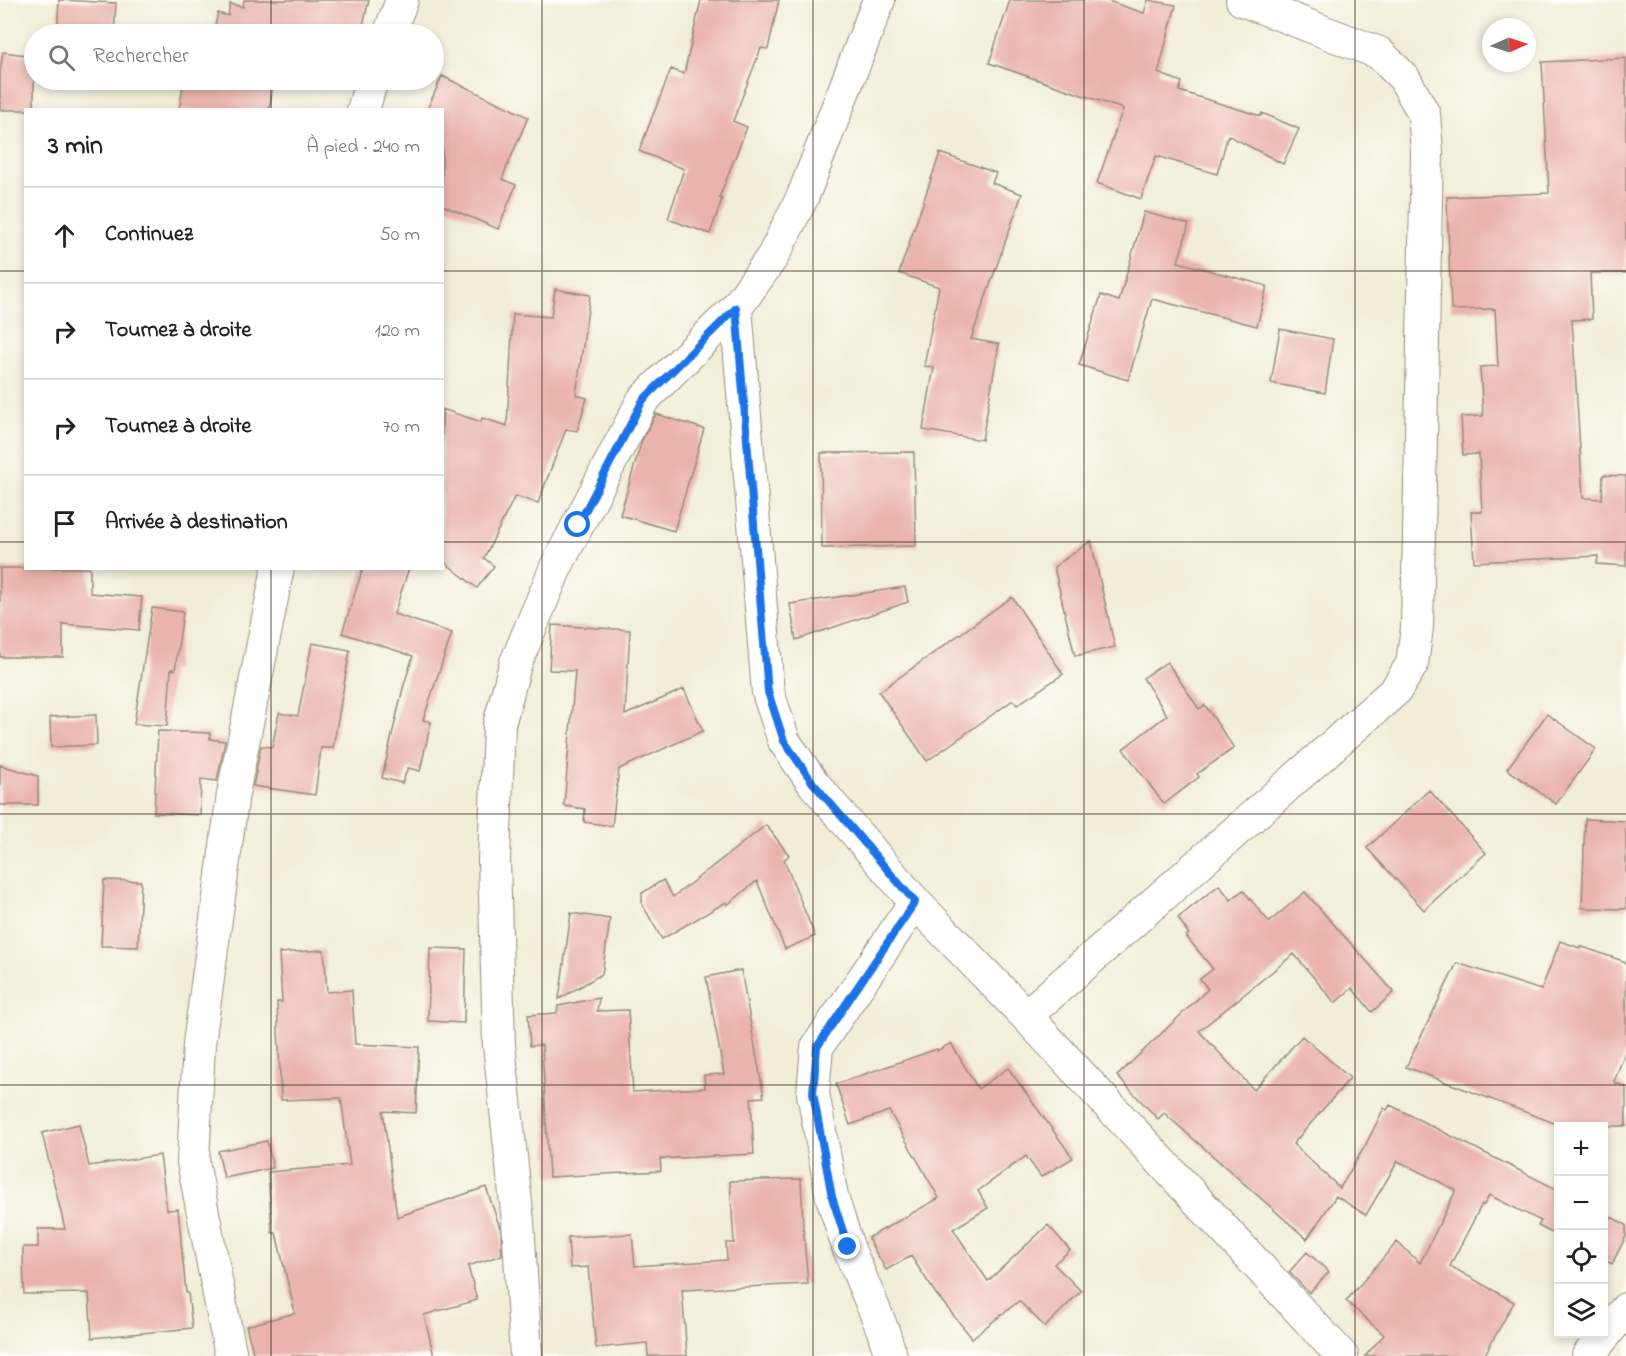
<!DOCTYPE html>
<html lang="fr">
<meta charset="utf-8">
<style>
body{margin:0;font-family:"Indie Flower",sans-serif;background:#f6f6f6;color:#222}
.controls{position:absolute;right:18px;bottom:18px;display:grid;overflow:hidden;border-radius:0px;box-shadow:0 3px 9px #0003}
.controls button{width:54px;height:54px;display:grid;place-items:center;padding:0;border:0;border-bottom:2px solid #e0e0e0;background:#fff;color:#222;font:30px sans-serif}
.compass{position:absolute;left:1482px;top:18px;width:54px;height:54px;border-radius:50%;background:#fff;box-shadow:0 3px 9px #0003;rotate:87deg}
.stop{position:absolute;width:18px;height:18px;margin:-14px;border:4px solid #1a73e8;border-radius:50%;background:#fff}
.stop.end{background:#1a73e8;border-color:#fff;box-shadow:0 2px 6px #0008}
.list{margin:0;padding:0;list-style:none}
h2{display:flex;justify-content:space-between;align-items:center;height:78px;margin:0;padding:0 24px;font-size:26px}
h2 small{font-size:20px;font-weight:400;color:#767676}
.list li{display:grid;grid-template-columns:39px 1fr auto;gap:18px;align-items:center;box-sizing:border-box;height:96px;padding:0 24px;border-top:2px solid #e0e0e0}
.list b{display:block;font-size:22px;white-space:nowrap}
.list em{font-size:20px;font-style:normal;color:#767676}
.icon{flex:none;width:33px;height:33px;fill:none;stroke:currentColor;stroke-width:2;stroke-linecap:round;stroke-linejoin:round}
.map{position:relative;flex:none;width:1626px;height:1356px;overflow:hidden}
.search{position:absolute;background:#fff;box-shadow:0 3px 9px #0003;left:24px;top:24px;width:420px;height:66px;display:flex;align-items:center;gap:15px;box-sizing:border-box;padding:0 21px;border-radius:33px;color:#767676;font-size:22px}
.panel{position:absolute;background:#fff;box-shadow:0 3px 9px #0003;left:24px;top:108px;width:420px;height:462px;border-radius:0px}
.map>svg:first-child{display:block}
</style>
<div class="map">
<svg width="1626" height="1356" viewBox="0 0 1626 1356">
<rect width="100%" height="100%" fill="#fdfcf7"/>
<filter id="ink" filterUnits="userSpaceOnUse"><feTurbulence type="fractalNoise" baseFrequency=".0167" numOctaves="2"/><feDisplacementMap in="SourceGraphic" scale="12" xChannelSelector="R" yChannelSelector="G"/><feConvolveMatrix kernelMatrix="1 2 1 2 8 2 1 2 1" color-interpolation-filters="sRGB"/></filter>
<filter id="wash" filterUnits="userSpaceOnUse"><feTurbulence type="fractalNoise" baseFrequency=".008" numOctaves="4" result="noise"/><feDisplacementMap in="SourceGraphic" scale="24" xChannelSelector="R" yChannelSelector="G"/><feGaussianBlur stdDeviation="1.35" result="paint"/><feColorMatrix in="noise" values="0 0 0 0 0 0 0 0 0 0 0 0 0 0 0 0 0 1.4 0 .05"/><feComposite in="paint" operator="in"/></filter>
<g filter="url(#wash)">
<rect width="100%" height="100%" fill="#f1edd7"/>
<g id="blocks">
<!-- building -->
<path fill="#eab4ac" d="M 59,0 L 116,3 L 114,34 L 57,34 Z
M 244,0 L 369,0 L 361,34 L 213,34 L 218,13 L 228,16 L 230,4 L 243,7 Z
M 701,0 L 779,0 L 768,49 L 761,48 L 733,121 L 747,127 L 719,198 L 722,199 L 710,234 L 668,219 L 684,169 L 639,151 L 671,69 L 684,74 Z
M 1010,0 L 1105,0 L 1144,13 L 1148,0 L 1176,5 L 1158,73 L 1182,82 L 1179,91 L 1261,116 L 1262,113 L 1299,129 L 1283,164 L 1228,135 L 1217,174 L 1156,156 L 1141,199 L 1097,183 L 1123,109 L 989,63 Z
M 3,52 L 34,56 L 34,110 L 0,110 L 0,72 Z
M 1626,58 L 1626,273 L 1590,273 L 1592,319 L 1572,320 L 1583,498 L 1602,499 L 1603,475 L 1626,476 L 1626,566 L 1597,564 L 1598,556 L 1474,562 L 1471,512 L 1482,512 L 1479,454 L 1463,455 L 1461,417 L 1483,416 L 1480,367 L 1498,366 L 1495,309 L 1451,310 L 1447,197 L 1549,193 L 1542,62 Z
M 442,76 L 528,117 L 502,179 L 516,185 L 498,229 L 442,205 L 442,110 L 427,110 Z
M 184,80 L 274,80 L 269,110 L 179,110 Z
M 940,153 L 996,173 L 992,183 L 1022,194 L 971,339 L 999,344 L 982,440 L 923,430 L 934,367 L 924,366 L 939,287 L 899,273 Z
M 1144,212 L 1189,224 L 1178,262 L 1267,286 L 1257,326 L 1152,299 L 1128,380 L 1079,365 L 1101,295 L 1119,301 Z
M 555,289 L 590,295 L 576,395 L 587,398 L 577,431 L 566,429 L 538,503 L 515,496 L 484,558 L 494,566 L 477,588 L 442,560 L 442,409 L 481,422 L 482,418 L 507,426 L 513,314 L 551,317 Z
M 1280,329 L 1333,339 L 1325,393 L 1271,383 Z
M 656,414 L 704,429 L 674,531 L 620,515 L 642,440 Z
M 914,452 L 916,546 L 822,548 L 821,453 Z
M 1091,541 L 1115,647 L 1075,656 L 1054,567 Z
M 0,568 L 90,568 L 90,593 L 142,597 L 139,630 L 63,624 L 63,657 L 0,657 Z
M 363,568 L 409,568 L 394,614 L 452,633 L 423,720 L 431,722 L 420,771 L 408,768 L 402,783 L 382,778 L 403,688 L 413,656 L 342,633 Z
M 905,587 L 908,602 L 796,640 L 790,604 Z
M 1012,597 L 1063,674 L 1017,705 L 1013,700 L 927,761 L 879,692 Z
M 152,608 L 183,612 L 175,670 L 171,669 L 167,726 L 134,724 Z
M 552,625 L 630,630 L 625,715 L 684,689 L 703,731 L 619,769 L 612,826 L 584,822 L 585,809 L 564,806 L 575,671 L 549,670 Z
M 312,643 L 350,650 L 333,748 L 321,748 L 315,795 L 253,786 L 261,746 L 272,747 L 279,713 L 298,716 Z
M 1167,662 L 1199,709 L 1205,705 L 1234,748 L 1197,774 L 1199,777 L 1164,804 L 1123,749 L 1167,715 L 1143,678 Z
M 1547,714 L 1596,749 L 1556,804 L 1507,769 Z
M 96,715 L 97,745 L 51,747 L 50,717 Z
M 158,731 L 210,733 L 210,739 L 225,741 L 217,781 L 201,779 L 200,815 L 154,813 Z
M 0,765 L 38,776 L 38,805 L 0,805 Z
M 1429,790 L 1486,853 L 1424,910 L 1367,848 Z
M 1585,819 L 1626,821 L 1626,909 L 1582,908 Z
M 766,825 L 789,855 L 784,860 L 815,936 L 785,949 L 757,881 L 727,905 L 726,902 L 662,939 L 642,904 L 642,893 L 663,880 L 673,897 Z
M 104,880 L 141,881 L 138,947 L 101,946 Z
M 1219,885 L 1231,900 L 1243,890 L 1269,922 L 1305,892 L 1394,992 L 1372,1012 L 1352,988 L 1335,1003 L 1294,954 L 1199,1031 L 1254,1090 L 1302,1036 L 1350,1078 L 1293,1144 L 1340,1188 L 1365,1146 L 1384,1108 L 1387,1110 L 1390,1105 L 1558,1190 L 1558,1236 L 1538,1226 L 1541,1221 L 1489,1195 L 1484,1205 L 1482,1204 L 1450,1266 L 1514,1302 L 1484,1356 L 1365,1356 L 1384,1335 L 1346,1301 L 1397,1242 L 1420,1263 L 1456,1190 L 1398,1161 L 1366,1215 L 1336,1196 L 1307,1239 L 1164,1113 L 1158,1119 L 1117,1076 L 1208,989 L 1200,979 L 1213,969 L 1186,936 L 1189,934 L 1178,918 Z
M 571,913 L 610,919 L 602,974 L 559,999 Z
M 1560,941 L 1580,948 L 1580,946 L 1626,962 L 1626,1050 L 1614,1082 L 1626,1087 L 1626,1126 L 1562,1126 L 1406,1067 L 1457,963 L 1541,990 Z
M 430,948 L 466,949 L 464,1023 L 428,1021 Z
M 324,950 L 327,992 L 352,990 L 355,1044 L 419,1047 L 416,1113 L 383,1111 L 397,1217 L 486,1187 L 501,1231 L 502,1255 L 468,1266 L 477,1300 L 424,1315 L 434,1356 L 254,1356 L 246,1326 L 295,1313 L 276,1233 L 272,1233 L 268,1172 L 350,1165 L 341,1098 L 281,1100 L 277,1002 L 282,1002 L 279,953 Z
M 741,970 L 764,1097 L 751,1098 L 754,1154 L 660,1159 L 661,1171 L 549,1177 L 542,1045 L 530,1046 L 528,1015 L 557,1013 L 558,1006 L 599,998 L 597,1011 L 628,1010 L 633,1092 L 705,1088 L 704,1075 L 724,1074 L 706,977 Z
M 951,1043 L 978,1089 L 1008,1068 L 1073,1158 L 1041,1177 L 1026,1156 L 978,1191 L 988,1208 L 953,1229 L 988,1281 L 1048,1225 L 1070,1250 L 1054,1264 L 1081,1291 L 1045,1327 L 1019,1301 L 972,1338 L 936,1294 L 911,1256 L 886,1270 L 868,1238 L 939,1198 L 889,1111 L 850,1125 L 836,1084 L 937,1049 L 937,1051 Z
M 79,1124 L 89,1166 L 160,1155 L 167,1210 L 178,1209 L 186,1293 L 188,1293 L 192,1328 L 92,1338 L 89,1293 L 24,1294 L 23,1247 L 38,1247 L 38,1229 L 65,1229 L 42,1133 Z
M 267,1141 L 273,1168 L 224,1178 L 218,1151 Z
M 801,1179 L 803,1225 L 808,1284 L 682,1290 L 687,1356 L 648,1356 L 647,1343 L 596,1348 L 588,1267 L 570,1268 L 568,1237 L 632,1234 L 635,1266 L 727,1260 L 726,1243 L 734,1243 L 730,1181 Z
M 1604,1213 L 1626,1225 L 1626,1236 L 1612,1264 L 1604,1260 Z
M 1307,1252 L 1329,1272 L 1309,1293 L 1289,1272 Z"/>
</g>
</g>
<g filter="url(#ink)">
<use href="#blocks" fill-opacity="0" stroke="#968c7a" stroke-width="1.5"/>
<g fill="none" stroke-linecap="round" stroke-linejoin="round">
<defs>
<path id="street" d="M 389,34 L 402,0
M 363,110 L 372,80
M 736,308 L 768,692 L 784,741 L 813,783 L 915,902 L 1026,1016 L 1342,1356
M 1026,1016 L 1396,690 L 1412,664 L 1417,628 L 1427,151 L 1424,114 L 1404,78 L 1379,53 L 1242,0
M 231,1356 L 193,1162 L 199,1044 L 233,794 L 278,568
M 526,1356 L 518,1222 L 499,1045 L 494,860 L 499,725 L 515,665 L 556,567 L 643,400 L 736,308 L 773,256 L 803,196 L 879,0
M 891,1356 L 882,1328 L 848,1247 L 832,1197 L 813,1093 L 817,1047 L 915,902
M 1588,1356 L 1626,1309"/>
</defs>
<!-- street casing -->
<use href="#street" stroke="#968c7a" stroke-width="34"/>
<!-- street -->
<use href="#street" stroke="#fff" stroke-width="32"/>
</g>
</g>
<g fill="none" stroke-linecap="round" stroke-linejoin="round" filter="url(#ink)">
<!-- route -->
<path stroke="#1a73e8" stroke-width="8" d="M 578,525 L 643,400 L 736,308 L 768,692 L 784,741 L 813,783 L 915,902 L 817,1047 L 813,1093 L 832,1197 L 848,1247"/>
</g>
<!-- grid -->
<path fill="none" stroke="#3b2a1e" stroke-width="1.5" stroke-opacity="0.55" d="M 271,0 L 271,34M 542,0 L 542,1356M 813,0 L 813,1356M 1084,0 L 1084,1356M 1355,0 L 1355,1356M 271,80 L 271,110M 0,271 L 26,271M 442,271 L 1626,271M 0,542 L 26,542M 442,542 L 1626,542M 271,568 L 271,1356M 0,814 L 1626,814M 0,1085 L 1626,1085"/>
</svg>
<div class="controls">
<button>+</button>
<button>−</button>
<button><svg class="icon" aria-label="locate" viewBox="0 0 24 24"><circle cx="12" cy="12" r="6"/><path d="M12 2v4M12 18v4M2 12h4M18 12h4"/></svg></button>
<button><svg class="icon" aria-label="layers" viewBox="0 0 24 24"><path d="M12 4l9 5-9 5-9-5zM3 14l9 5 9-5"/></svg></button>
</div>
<svg class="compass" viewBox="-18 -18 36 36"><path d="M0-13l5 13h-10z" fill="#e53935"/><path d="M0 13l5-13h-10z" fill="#767676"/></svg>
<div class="stop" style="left:578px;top:525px"></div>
<div class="stop end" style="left:848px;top:1247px"></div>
<div class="search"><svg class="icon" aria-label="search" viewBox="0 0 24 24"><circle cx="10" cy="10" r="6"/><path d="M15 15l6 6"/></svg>Rechercher</div>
<section class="panel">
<h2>3 min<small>À pied · 240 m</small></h2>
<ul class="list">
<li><svg class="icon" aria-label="ahead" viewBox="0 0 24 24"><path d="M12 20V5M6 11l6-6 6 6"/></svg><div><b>Continuez</b></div><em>50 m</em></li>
<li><svg class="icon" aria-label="right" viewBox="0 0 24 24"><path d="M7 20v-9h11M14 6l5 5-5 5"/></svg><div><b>Tournez à droite</b></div><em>120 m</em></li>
<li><svg class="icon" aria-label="right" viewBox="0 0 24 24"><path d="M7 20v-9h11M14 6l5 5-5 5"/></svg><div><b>Tournez à droite</b></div><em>70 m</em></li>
<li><svg class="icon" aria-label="arrive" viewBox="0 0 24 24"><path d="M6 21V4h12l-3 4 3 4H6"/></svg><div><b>Arrivée à destination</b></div></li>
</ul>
</section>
</div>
